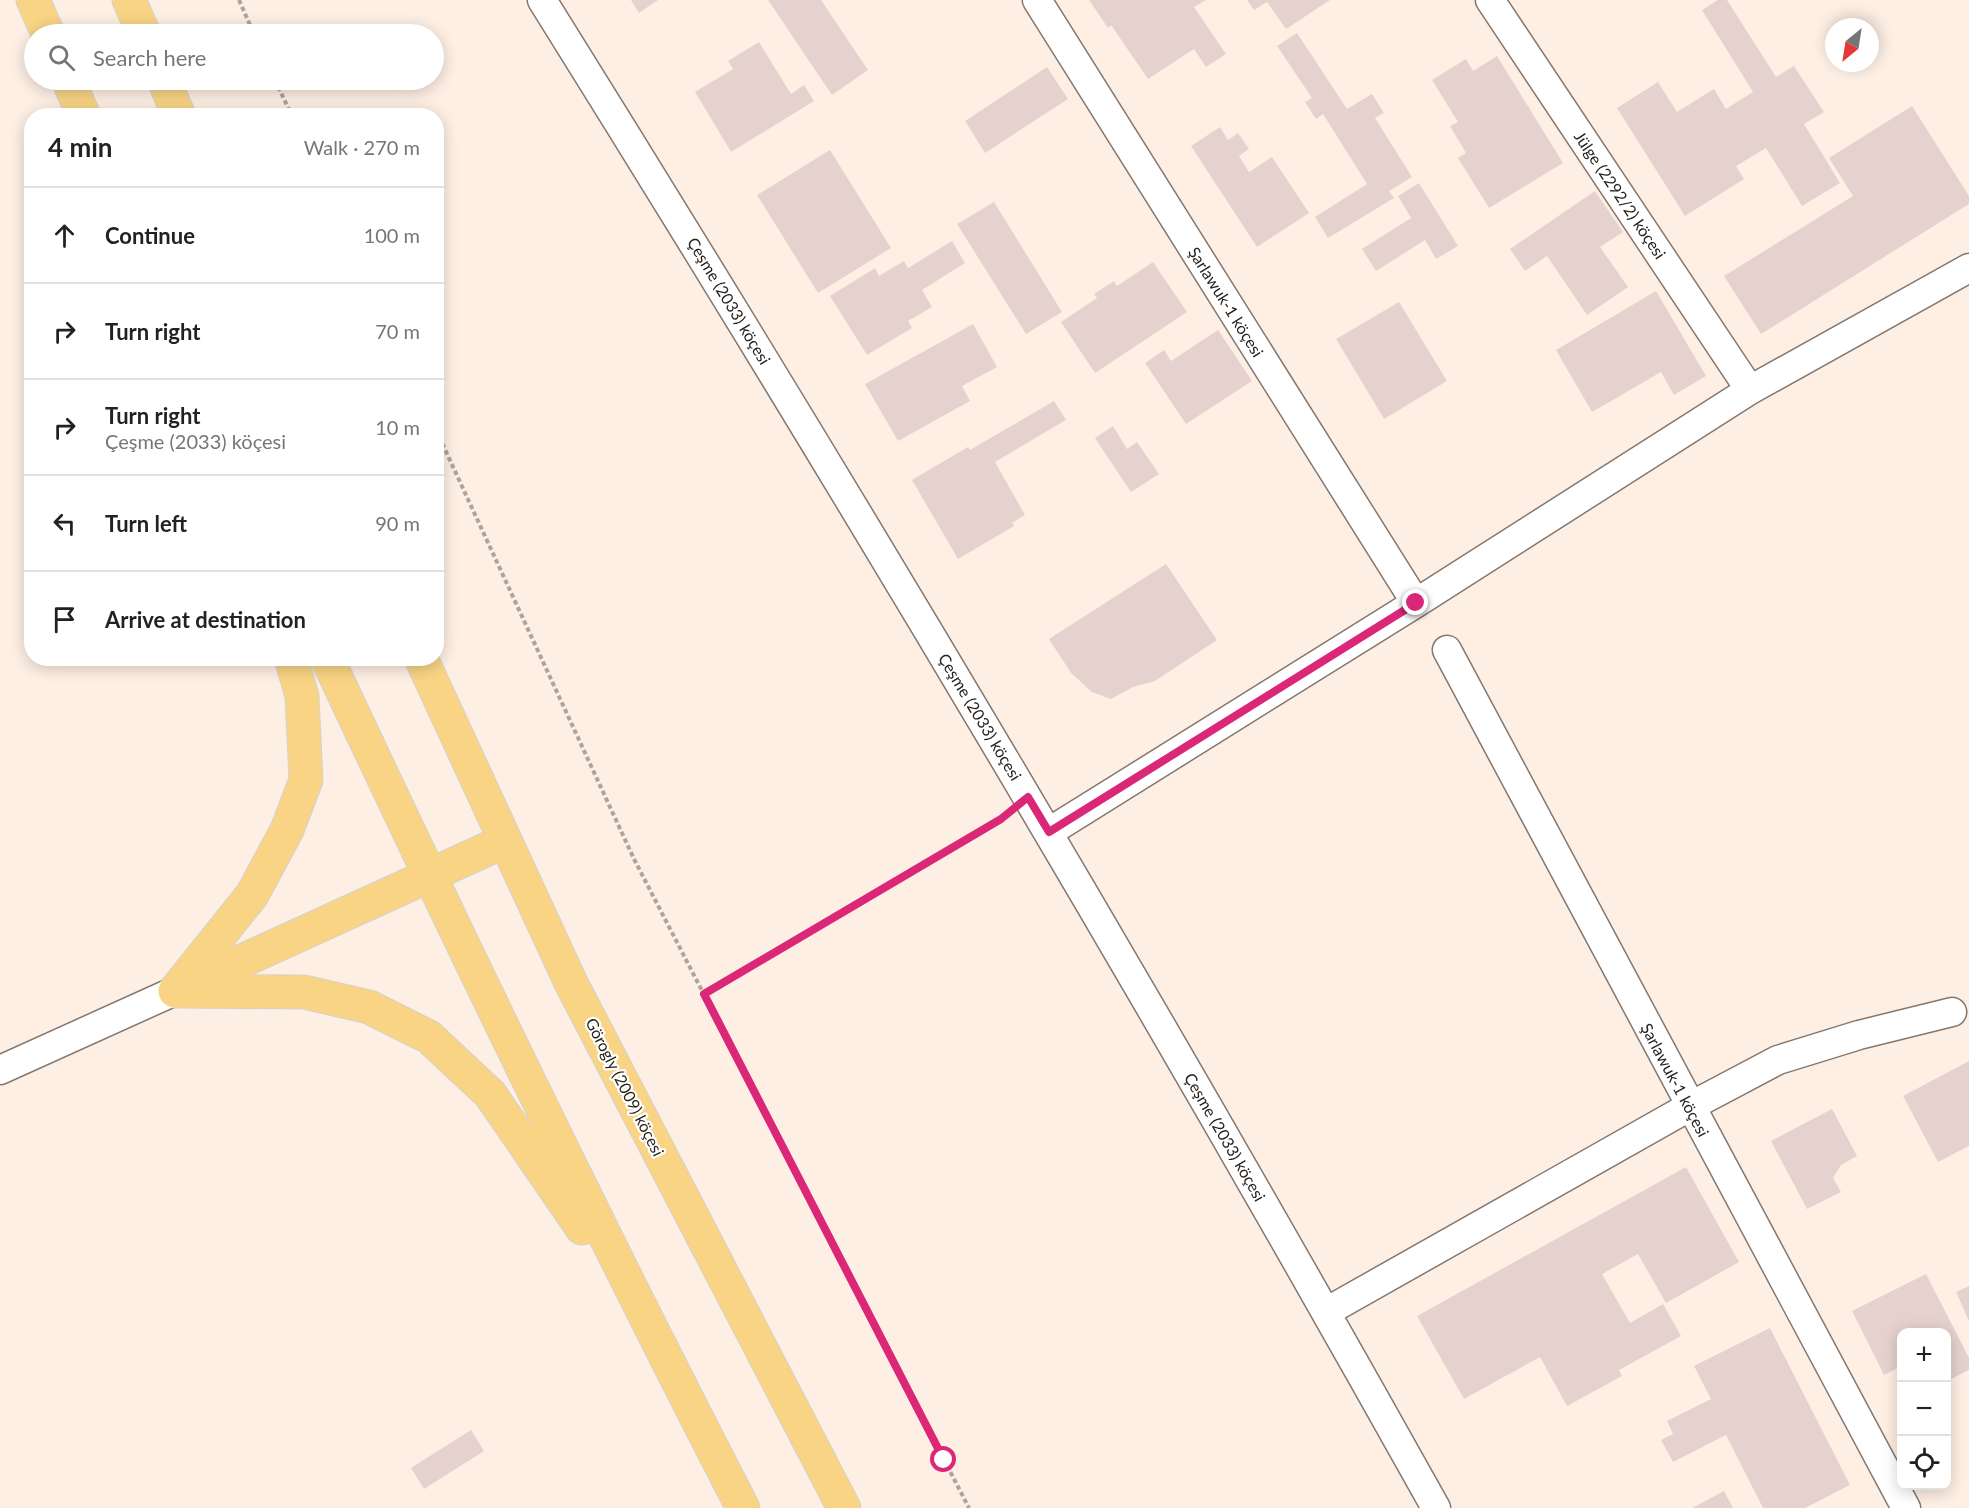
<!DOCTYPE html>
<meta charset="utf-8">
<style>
body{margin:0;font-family:Lato,sans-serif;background:#f6f6f6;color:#222}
.controls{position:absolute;right:18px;bottom:18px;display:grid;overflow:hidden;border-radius:12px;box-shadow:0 3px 15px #0003}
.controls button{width:54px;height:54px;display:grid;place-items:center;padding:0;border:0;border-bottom:2px solid #e0e0e0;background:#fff;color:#222;font:30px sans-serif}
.compass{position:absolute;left:1825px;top:18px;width:54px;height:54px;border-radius:50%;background:#fff;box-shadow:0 3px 15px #0003;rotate:210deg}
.stop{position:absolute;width:18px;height:18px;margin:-14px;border:4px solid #db2777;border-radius:50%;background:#fff}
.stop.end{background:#db2777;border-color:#fff;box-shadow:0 2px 6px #0008}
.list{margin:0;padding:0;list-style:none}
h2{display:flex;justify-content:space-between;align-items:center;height:78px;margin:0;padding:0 24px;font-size:26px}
h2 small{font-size:20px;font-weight:400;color:#767676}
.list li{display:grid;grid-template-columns:39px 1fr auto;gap:18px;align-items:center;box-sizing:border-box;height:96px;padding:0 24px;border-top:2px solid #e0e0e0}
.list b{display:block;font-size:22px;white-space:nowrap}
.list p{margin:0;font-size:20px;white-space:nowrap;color:#767676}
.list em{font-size:20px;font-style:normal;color:#767676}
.icon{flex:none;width:33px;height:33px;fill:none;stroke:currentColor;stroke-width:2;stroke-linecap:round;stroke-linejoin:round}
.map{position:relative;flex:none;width:1969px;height:1508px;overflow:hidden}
.search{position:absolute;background:#fff;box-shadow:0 3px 15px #0003;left:24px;top:24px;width:420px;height:66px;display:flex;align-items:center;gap:15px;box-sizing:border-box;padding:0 21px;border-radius:33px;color:#767676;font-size:22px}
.panel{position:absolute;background:#fff;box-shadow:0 3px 15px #0003;left:24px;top:108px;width:420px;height:558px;border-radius:24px}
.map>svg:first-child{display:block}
</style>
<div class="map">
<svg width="1969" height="1508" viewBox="0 0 1969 1508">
<rect width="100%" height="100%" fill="#feefe4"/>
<!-- building -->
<path fill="#e5d2ce" d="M 631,0 L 658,0 L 639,13 Z
M 768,0 L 821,0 L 868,70 L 832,95 Z
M 1089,0 L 1206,0 L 1194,7 L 1226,54 L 1206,67 L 1194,49 L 1148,79 L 1111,25 L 1108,28 Z
M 1247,0 L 1330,0 L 1286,29 L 1267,2 L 1254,10 Z
M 1718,0 L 1727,0 L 1776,77 L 1794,66 L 1824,112 L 1804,124 L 1840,183 L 1802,206 L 1766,148 L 1736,166 L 1744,179 L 1685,216 L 1617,108 L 1658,82 L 1677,112 L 1714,89 L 1726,109 L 1753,92 L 1702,10 Z
M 1297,33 L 1347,109 L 1372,94 L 1384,113 L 1375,118 L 1412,177 L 1389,191 L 1394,198 L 1328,238 L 1315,217 L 1367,184 L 1323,114 L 1316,119 L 1305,102 L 1312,98 L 1277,46 Z
M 759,42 L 791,94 L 804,85 L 814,101 L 731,152 L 695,92 L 733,69 L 728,61 Z
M 1497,56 L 1563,163 L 1489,208 L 1458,158 L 1466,153 L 1450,126 L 1458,122 L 1432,80 L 1466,59 L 1473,71 Z
M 1047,67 L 1068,99 L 985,153 L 965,121 Z
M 1912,106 L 1969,196 L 1969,204 L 1761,334 L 1724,276 L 1853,196 L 1829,158 Z
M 1220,127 L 1228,140 L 1238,133 L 1249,149 L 1239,156 L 1249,172 L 1272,157 L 1309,213 L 1257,247 L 1191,146 Z
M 830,150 L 891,248 L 818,293 L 757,195 Z
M 1419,183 L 1458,246 L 1436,259 L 1425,240 L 1376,271 L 1362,249 L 1411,218 L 1398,196 Z
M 1595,191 L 1623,232 L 1600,247 L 1628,287 L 1587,315 L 1547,256 L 1525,271 L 1510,249 Z
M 994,202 L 1062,312 L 1026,334 L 957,224 Z
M 952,241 L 965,263 L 922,290 L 932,307 L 908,321 L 912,328 L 867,355 L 830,296 L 875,268 L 879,276 L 904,261 L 908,268 Z
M 1153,262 L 1187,312 L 1095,373 L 1061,322 L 1097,298 L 1094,294 L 1114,281 L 1117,286 Z
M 1656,291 L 1706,376 L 1674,395 L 1661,372 L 1592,412 L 1556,350 Z
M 1399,302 L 1447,381 L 1384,419 L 1336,339 Z
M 973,324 L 997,367 L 962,386 L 970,401 L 898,441 L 865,384 Z
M 1218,330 L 1252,381 L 1186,424 L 1145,363 L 1164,350 L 1171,361 Z
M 1054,401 L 1066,420 L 995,462 L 1025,515 L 1012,523 L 1014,526 L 958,559 L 912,480 L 968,447 L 970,450 Z
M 1113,426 L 1127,449 L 1137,442 L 1159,474 L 1131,492 L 1095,438 Z
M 1166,564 L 1217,640 L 1155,681 L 1133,687 L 1111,699 L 1092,692 L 1071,673 L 1049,639 Z
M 1969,1061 L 1969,1146 L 1938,1162 L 1903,1096 Z
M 1832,1109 L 1857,1156 L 1841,1165 L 1833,1178 L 1841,1192 L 1807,1209 L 1771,1141 Z
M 1686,1167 L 1739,1262 L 1666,1303 L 1638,1254 L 1602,1274 L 1630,1323 L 1663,1304 L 1681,1336 L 1619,1370 L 1622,1376 L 1567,1406 L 1540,1357 L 1464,1399 L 1417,1316 Z
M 1926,1274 L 1969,1358 L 1969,1370 L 1947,1381 L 1947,1332 L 1902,1332 L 1902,1366 L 1884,1375 L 1852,1311 Z
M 1969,1286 L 1969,1321 L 1956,1292 Z
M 1770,1328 L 1850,1485 L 1805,1508 L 1763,1508 L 1726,1435 L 1673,1462 L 1661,1440 L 1673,1434 L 1667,1421 L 1711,1399 L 1694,1366 Z
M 471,1430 L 484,1451 L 424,1489 L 411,1468 Z
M 1724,1491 L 1733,1508 L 1692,1508 Z"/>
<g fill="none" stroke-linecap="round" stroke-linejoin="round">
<defs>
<path id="minor" d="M 542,0 C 852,496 1151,998 1436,1508
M 1037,0 L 1416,603
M 1490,0 L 1750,390
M 1447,650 L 1906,1508
M 1049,832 L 1416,603 L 1750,390 L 1969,268
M 0,1070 L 175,991
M 1326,1312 L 1689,1107 L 1778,1060 L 1859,1035 L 1952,1012"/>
<path id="primary" d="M 33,0 L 48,34
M 129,0 L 144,34
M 68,80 L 84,116
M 164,80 L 179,116
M 327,658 C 461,944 598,1228 743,1508
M 421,658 L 571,983 L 844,1508
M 185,987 L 505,841
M 175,991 L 304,992 L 369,1007 L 429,1037 L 490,1094 L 582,1228
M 175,991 L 252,895 L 287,830 L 306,780 L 302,696 L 291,658"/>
</defs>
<!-- minor casing -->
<use href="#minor" stroke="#84776e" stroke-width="31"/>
<!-- primary casing -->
<use href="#primary" stroke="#d4d3d2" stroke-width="35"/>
<!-- path -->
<path stroke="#afa49b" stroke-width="4" stroke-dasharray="4.5 3" stroke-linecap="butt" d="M 239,0 L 254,34
M 275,80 L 292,116
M 436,430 L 634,859 L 969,1508
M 704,994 L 1002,818"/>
<!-- minor -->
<use href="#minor" stroke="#fff" stroke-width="28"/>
<!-- primary -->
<use href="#primary" stroke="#f8d484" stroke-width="33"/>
</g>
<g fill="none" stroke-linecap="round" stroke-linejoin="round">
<!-- route -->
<path stroke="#db2777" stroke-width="8" d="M 944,1460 L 704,994 L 1001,819 L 1028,797 L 1049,832 L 1416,603"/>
</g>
<g text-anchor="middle" stroke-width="4.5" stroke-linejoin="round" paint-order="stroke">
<!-- street labels -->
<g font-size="16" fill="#26211d" stroke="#fff">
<text transform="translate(1620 195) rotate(56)" y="6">Jülge (2292/2) köçesi</text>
<text transform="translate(729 301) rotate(59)" y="6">Çeşme (2033) köçesi</text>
<text transform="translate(1226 302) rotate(58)" y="6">Şarlawuk-1 köçesi</text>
<text transform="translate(980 717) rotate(59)" y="6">Çeşme (2033) köçesi</text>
<text transform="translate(1675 1080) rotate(62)" y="6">Şarlawuk-1 köçesi</text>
<text transform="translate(625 1087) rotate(63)" y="6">Görogly (2009) köçesi</text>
<text transform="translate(1225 1137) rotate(60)" y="6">Çeşme (2033) köçesi</text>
</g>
</g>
</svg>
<div class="controls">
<button>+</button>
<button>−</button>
<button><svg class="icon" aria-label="locate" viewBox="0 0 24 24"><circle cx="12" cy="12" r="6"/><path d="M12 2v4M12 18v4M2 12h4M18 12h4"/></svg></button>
</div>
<svg class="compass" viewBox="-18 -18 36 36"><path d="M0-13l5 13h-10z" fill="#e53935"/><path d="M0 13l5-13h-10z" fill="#767676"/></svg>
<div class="stop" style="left:944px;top:1460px"></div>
<div class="stop end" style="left:1416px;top:603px"></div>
<div class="search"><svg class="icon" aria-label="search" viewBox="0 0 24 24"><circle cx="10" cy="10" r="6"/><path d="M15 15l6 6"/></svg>Search here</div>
<section class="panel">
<h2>4 min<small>Walk · 270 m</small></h2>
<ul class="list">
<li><svg class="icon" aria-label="ahead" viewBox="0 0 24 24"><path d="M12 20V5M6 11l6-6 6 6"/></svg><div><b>Continue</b></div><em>100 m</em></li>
<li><svg class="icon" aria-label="right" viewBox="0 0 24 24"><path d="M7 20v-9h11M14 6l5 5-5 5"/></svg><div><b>Turn right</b></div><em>70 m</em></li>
<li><svg class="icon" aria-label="right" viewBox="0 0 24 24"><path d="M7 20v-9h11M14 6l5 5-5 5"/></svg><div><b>Turn right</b><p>Çeşme (2033) köçesi</p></div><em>10 m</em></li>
<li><svg class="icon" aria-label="left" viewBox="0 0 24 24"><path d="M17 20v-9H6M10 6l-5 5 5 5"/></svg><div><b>Turn left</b></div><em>90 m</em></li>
<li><svg class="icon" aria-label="arrive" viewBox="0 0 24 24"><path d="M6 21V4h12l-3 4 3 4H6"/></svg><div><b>Arrive at destination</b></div></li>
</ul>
</section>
</div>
